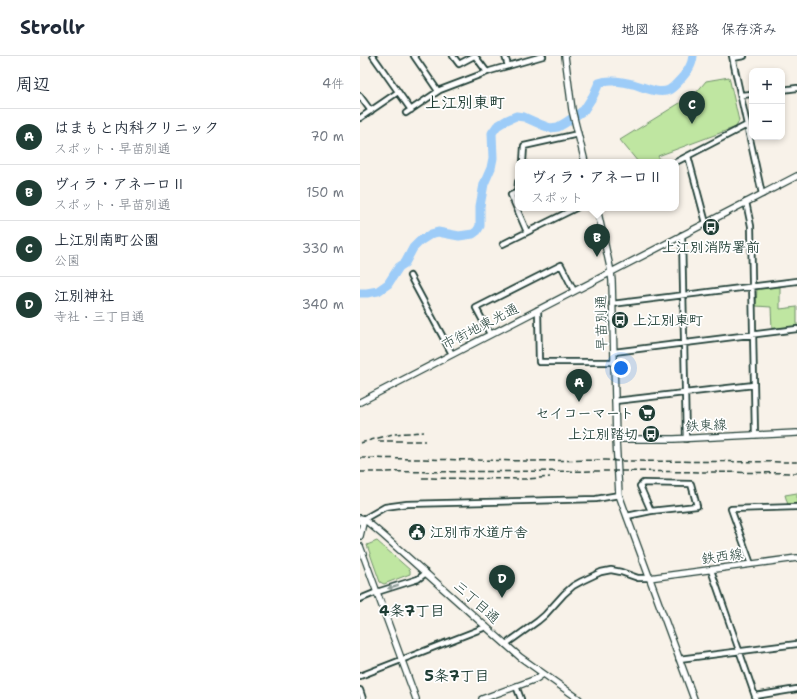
<!DOCTYPE html>
<html lang="ja">
<meta charset="utf-8">
<style>
body{margin:0;font-family:"Shantell Sans","Klee One",sans-serif;background:#f2f2f3;color:#1f2937}
.controls{position:absolute;right:12px;top:12px;display:grid;overflow:hidden;border-radius:8px;box-shadow:0 2px 6px #0003}
.controls button{width:36px;height:36px;display:grid;place-items:center;padding:0;border:0;border-bottom:1px solid #e0e1e3;background:#fff;color:#1f2937;font:20px sans-serif}
.you{position:absolute;left:261px;top:312px;width:14px;height:14px;margin:-10px;border:3px solid #fff;border-radius:50%;background:#1a73e8;box-shadow:0 0 0 6px #1a73e833}
.badge{display:grid;place-items:center;width:26px;height:26px;border-radius:50%;background:#1f3d34;color:#fff;font-size:13px;font-weight:700}
.pin{position:absolute;translate:-50% -33px;filter:drop-shadow(0 1px 2px #0008)}
.pin::after{content:'';position:absolute;top:21px;width:14px;height:12px;background:inherit;clip-path:polygon(0 0,100% 0,50% 100%)}
.popup{position:absolute;left:155px;top:103px;width:164px;height:52px;box-sizing:border-box;display:grid;place-content:center;border-radius:8px;background:#fff;filter:drop-shadow(0 1px 3px #0005);font-size:13px;white-space:nowrap;color:#747a83}
.popup b{font-size:15px;color:#1f2937}
.popup::after{content:'';position:absolute;left:50%;top:100%;margin-left:-8px;border:8px solid transparent;border-top-color:#fff}
.list{margin:0;padding:0;list-style:none}
h2{display:flex;justify-content:space-between;align-items:center;height:52px;margin:0;padding:0 16px;font-size:17px}
h2 small{font-size:13px;font-weight:400;color:#747a83}
.list li{display:grid;grid-template-columns:26px 1fr auto;gap:12px;align-items:center;box-sizing:border-box;height:56px;padding:0 16px;border-top:1px solid #e0e1e3}
.list b{display:block;font-size:15px;white-space:nowrap}
.list p{margin:0;font-size:13px;white-space:nowrap;color:#747a83}
.list em{font-size:13px;font-style:normal;color:#747a83}
.map{position:relative;flex:none;width:437px;height:643px;overflow:hidden}
header{display:flex;align-items:center;gap:24px;box-sizing:border-box;height:56px;padding:0 20px;background:#fff;border-bottom:1px solid #e0e1e3}
header strong{font-size:19px}
nav{display:flex;gap:22px;margin-inline-start:auto;font-size:14px}
main{display:flex}
aside{flex:1;background:#fff}
.map>svg:first-child{display:block}
</style>
<header>
<strong>Strollr</strong>
<nav><a>地図</a><a>経路</a><a>保存済み</a></nav>
</header>
<main>
<aside>
<h2>周辺<small>4件</small></h2>
<ul class="list">
<li><span class="badge">A</span><div><b>はまもと内科クリニック</b><p>スポット · 早苗別通</p></div><em>70 m</em></li>
<li><span class="badge">B</span><div><b>ヴィラ・アネーロⅡ</b><p>スポット · 早苗別通</p></div><em>150 m</em></li>
<li><span class="badge">C</span><div><b>上江別南町公園</b><p>公園</p></div><em>330 m</em></li>
<li><span class="badge">D</span><div><b>江別神社</b><p>寺社 · 三丁目通</p></div><em>340 m</em></li>
</ul>
</aside>
<div class="map">
<svg width="437" height="643" viewBox="0 0 437 643">
<rect width="100%" height="100%" fill="#f8f2e9"/>
<filter id="ink" filterUnits="userSpaceOnUse"><feTurbulence type="fractalNoise" baseFrequency=".025" numOctaves="2"/><feDisplacementMap in="SourceGraphic" scale="8" xChannelSelector="R" yChannelSelector="G"/><feConvolveMatrix kernelMatrix="1 2 1 2 8 2 1 2 1" color-interpolation-filters="sRGB"/></filter>
<g filter="url(#ink)">
<!-- green -->
<path fill="#bfe6a1" stroke="#6f926a" d="M 369,21 L 379,65 L 376,71 L 298,100 L 302,106 L 278,106 L 260,84 L 336,37 L 346,25 Z
M 420,231 L 420,253 L 437,251 L 437,270 L 412,273 L 411,251 L 396,250 L 397,233 Z
M 437,437 L 437,447 L 428,449 L 425,439 Z
M 17,485 L 50,514 L 50,518 L 24,528 L 20,526 L 7,489 Z"/>
<g fill="none" stroke-linecap="round" stroke-linejoin="round">
<!-- river -->
<path stroke="#9dccf8" stroke-width="9" d="M 0,237 L 7,237 L 18,235 L 28,228 L 39,211 L 45,207 L 53,192 L 60,185 L 71,178 L 78,176 L 99,180 L 113,178 L 117,175 L 120,170 L 120,150 L 124,128 L 131,112 L 133,102 L 132,77 L 137,70 L 147,64 L 156,60 L 164,61 L 182,69 L 190,72 L 198,71 L 205,67 L 224,54 L 233,40 L 239,27 C 250,23 262,26 273,28 C 283,31 299,39 309,34 C 313,32 317,27 320,24 C 327,16 332,10 333,0"/>
<defs>
<path id="minor" d="M 13,0 L 51,54
M 54,0 L 78,35
M 93,0 L 99,8 L 114,0
M 115,0 L 127,16
M 145,0 L 148,10
M 372,0 L 402,138
M 373,2 L 384,0
M 422,34 L 437,32
M 381,39 L 392,38
M 0,40 L 11,55
M 46,57 L 80,34 L 130,15 L 183,0
M 0,62 L 38,36
M 328,100 L 346,167
M 163,106 L 164,90 L 218,78
M 316,106 L 387,69
M 158,136 L 151,139 L 167,176
M 157,137 L 158,126
M 386,146 L 391,170 L 395,379
M 322,179 L 326,383
M 143,188 L 216,152
M 50,220 L 92,298
M 252,248 L 437,225
M 178,254 L 179,306 L 254,306
M 130,278 L 116,252 L 201,209 L 214,235
M 254,296 L 437,273
M 255,345 L 394,329
M 267,460 L 291,455 L 337,450 L 331,428 L 283,427 L 280,430 L 291,455
M 0,466 L 4,463 L 25,451 L 47,448 L 236,443 L 259,439
M 391,508 L 371,453 L 437,451
M 351,514 L 396,643
M 0,543 L 17,536 L 58,523 L 66,517
M 146,588 L 178,565 L 185,559 L 204,538 L 213,530 L 222,525 L 241,516 L 251,514 L 261,516 L 278,522 L 289,522
M 319,603 L 437,588
M 0,620 L 126,571
M 156,630 L 161,643
M 0,634 L 3,643
M 395,640 L 437,633"/>
<path id="tertiary" d="M 205,0 L 212,54 L 225,106
M 237,152 L 251,216 L 252,225 L 256,383 L 259,439 L 334,643
M 0,346 L 437,120
M 256,383 L 314,383 L 437,377
M 0,462 L 4,463 L 24,480 L 160,601 L 219,643
M 0,480 L 4,463
M 0,490 L 56,643
M 289,522 L 437,502
M 122,643 L 176,623 L 183,618"/>
</defs>
<!-- minor casing -->
<use href="#minor" stroke="#1f3d34" stroke-width="8"/>
<!-- tertiary casing -->
<use href="#tertiary" stroke="#1f3d34" stroke-width="8"/>
<!-- minor -->
<use href="#minor" stroke="#fff" stroke-width="4.5"/>
<!-- tertiary -->
<use href="#tertiary" stroke="#fff" stroke-width="5.5"/>
<!-- rail -->
<path stroke="#1f3d34" stroke-width="1.5" stroke-dasharray="6 3" stroke-linecap="butt" d="M 18,385 L 65,385
M 0,387 L 33,378 L 64,376
M 0,402 L 168,405 L 246,404 L 257,405 L 437,406
M 0,416 L 258,415 L 437,417
M 62,422 L 167,423 L 190,421"/>
</g>
<!-- one-way arrows -->
<defs><path id="oneway-solid" d="M-6-.8H1V-3.2L6.5 0L1 3.2V.8H-6Z"/></defs>
<use fill="#8f9e9a" href="#oneway-solid" transform="translate(33 531) rotate(162)"/>
</g>
<!-- icons -->
<defs>
<symbol id="bus-disc" viewBox="-11 -11 22 22"><circle r="9.5" fill="#1f3d34" stroke="#fff"/><path d="M-5-6H5V4H4V6H2V4H-2V6H-4V4H-5ZM-3.5-4V0h7V-4ZM-3.5 1.2v1.5H-2V1.2ZM2 1.2v1.5H3.5V1.2Z" fill="#fff"/></symbol>
<symbol id="supermarket-disc" viewBox="-11 -11 22 22"><circle r="9.5" fill="#1f3d34" stroke="#fff"/><path d="M-6-5.5h2.5l.6 2H6L4.5 2H-2.5L-4.4-4H-6ZM-1.5 3.2a1.3 1.3 0 1 0 .1 0ZM3 3.2a1.3 1.3 0 1 0 .1 0Z" fill="#fff"/></symbol>
<symbol id="civic-disc" viewBox="-11 -11 22 22"><circle r="9.5" fill="#1f3d34" stroke="#fff"/><path d="M-.6-6.5H3V-4.5H.6V-3L4-1V1h2V6H-6V1h2V-1L-.6-3ZM-1.2 2.5V6h2.4V2.5Z" fill="#fff"/></symbol>
</defs>
<g fill-rule="evenodd">
<use href="#bus-disc" x="341" y="161" width="20" height="20"/>
<use href="#bus-disc" x="250" y="254" width="20" height="20"/>
<use href="#supermarket-disc" x="277" y="347" width="20" height="20"/>
<use href="#bus-disc" x="281" y="368" width="20" height="20"/>
<use href="#civic-disc" x="47" y="466" width="20" height="20"/>
</g>
<g text-anchor="middle" stroke-width="3.5" stroke-linejoin="round" paint-order="stroke">
<!-- poi labels -->
<g font-size="14" font-weight="bold" fill="#1f3d34" stroke="#fff" text-anchor="start">
<text x="351" y="196" text-anchor="middle">上江別消防署前</text>
<text x="273" y="269">上江別東町</text>
<text x="274" y="362" text-anchor="end">セイコーマート</text>
<text x="278" y="383" text-anchor="end">上江別踏切</text>
<text x="70" y="481">江別市水道庁舎</text>
</g>
<!-- street labels -->
<g font-size="14" fill="#1f3d34" stroke="#fff">
<text transform="translate(241 267) rotate(-91)" y="5">早苗別通</text>
<text transform="translate(120 270) rotate(-27)" y="5">市街地東光通</text>
<text transform="translate(346 369) rotate(-3)" y="5">鉄東線</text>
<text transform="translate(362 500) rotate(-8)" y="5">鉄西線</text>
<text transform="translate(117 546) rotate(42)" y="5">三丁目通</text>
</g>
<!-- neighbourhood labels -->
<g font-size="15" font-weight="bold" fill="#1f3d34" stroke="#fff">
<text x="52" y="560">4条7丁目</text>
<text x="97" y="625">5条7丁目</text>
</g>
<!-- quarter labels -->
<g font-size="16" font-weight="bold" fill="#1f3d34" stroke="#fff">
<text x="105" y="52">上江別東町</text>
</g>
</g>
</svg>
<div class="controls">
<button>+</button>
<button>−</button>
</div>
<div class="you"></div>
<div class="pin badge" style="left:219px;top:346px">A</div>
<div class="pin badge" style="left:237px;top:201px">B</div>
<div class="popup"><b>ヴィラ・アネーロⅡ</b>スポット</div>
<div class="pin badge" style="left:332px;top:68px">C</div>
<div class="pin badge" style="left:142px;top:542px">D</div>
</div>
</main>
